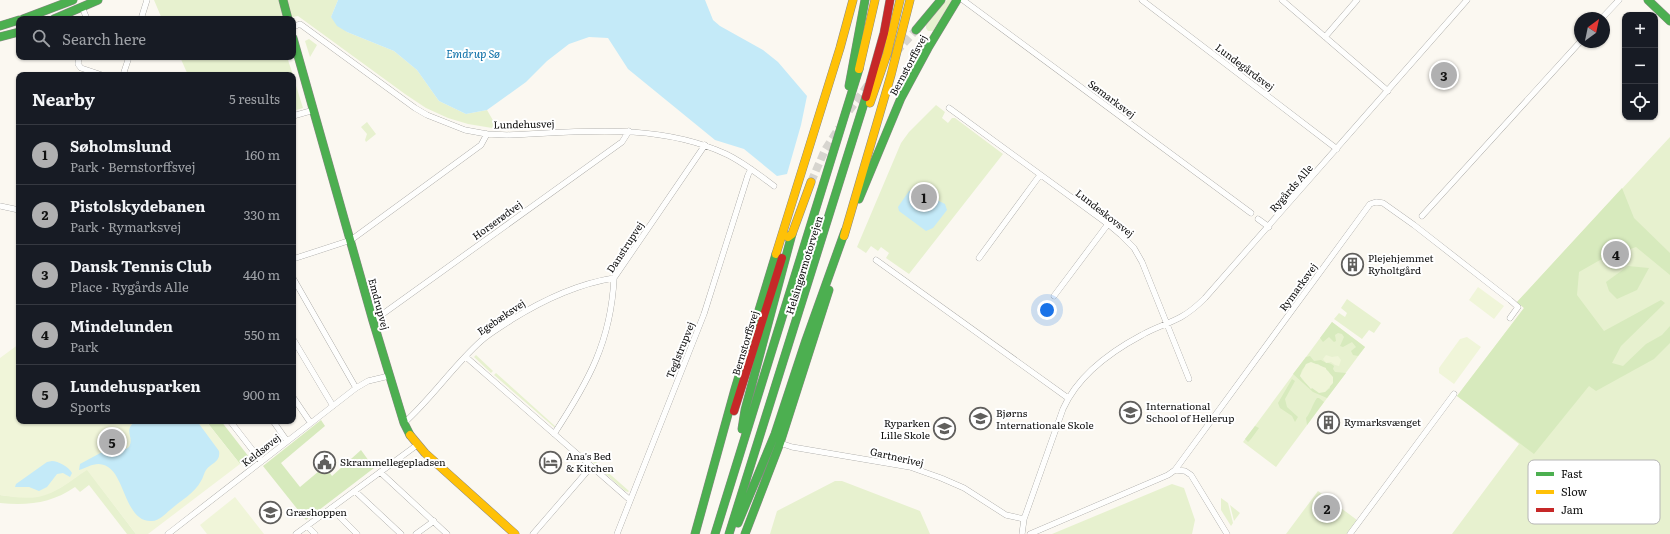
<!DOCTYPE html>
<meta charset="utf-8">
<style>
body{margin:0;font-family:Literata,serif;background:#20242c;color:#f1f3f6}
.controls{position:absolute;right:12px;top:12px;display:grid;overflow:hidden;border-radius:8px;box-shadow:0 1px 3px #0004}
.controls button{width:36px;height:36px;display:grid;place-items:center;padding:0;border:0;border-bottom:1px solid #363941;background:#171b24;color:#f1f3f6;font:20px sans-serif}
.compass{position:absolute;left:1574px;top:12px;width:36px;height:36px;border-radius:50%;background:#171b24;box-shadow:0 1px 3px #0004;rotate:33deg}
.you{position:absolute;left:1047px;top:310px;width:14px;height:14px;margin:-10px;border:3px solid #fff;border-radius:50%;background:#1a73e8;box-shadow:0 0 0 6px #1a73e833}
.badge{display:grid;place-items:center;width:26px;height:26px;border-radius:50%;background:#b0b0b1;color:#111;font-size:13px;font-weight:700}
.pin{position:absolute;translate:-50% -50%;border:2px solid #fff;box-shadow:0 1px 4px #0006}
.list{margin:0;padding:0;list-style:none}
h2{display:flex;justify-content:space-between;align-items:center;height:52px;margin:0;padding:0 16px;font-size:17px}
h2 small{font-size:13px;font-weight:400;color:#9ea1a6}
.list li{display:grid;grid-template-columns:26px 1fr auto;gap:12px;align-items:center;box-sizing:border-box;height:60px;padding:0 16px;border-top:1px solid #363941}
.list b{display:block;font-size:15px;white-space:nowrap}
.list p{margin:0;font-size:13px;white-space:nowrap;color:#9ea1a6}
.list em{font-size:13px;font-style:normal;color:#9ea1a6}
.icon{flex:none;width:22px;height:22px;fill:none;stroke:currentColor;stroke-width:2;stroke-linecap:round;stroke-linejoin:round}
.map{position:relative;flex:none;width:1670px;height:534px;overflow:hidden}
.search{position:absolute;background:#171b24;box-shadow:0 1px 3px #0004;left:16px;top:16px;width:280px;height:44px;display:flex;align-items:center;gap:10px;box-sizing:border-box;padding:0 14px;border-radius:8px;color:#9ea1a6;font-size:15px}
.panel{position:absolute;background:#171b24;box-shadow:0 1px 3px #0004;left:16px;top:72px;width:280px;height:352px;border-radius:8px}
.map>svg:first-child{display:block}
</style>
<div class="map">
<svg width="1670" height="534" viewBox="0 0 1670 534">
<rect width="100%" height="100%" fill="#fbf8f1"/>
<!-- green -->
<path fill="#e7f1cf" d="M 154,0 L 338,0 L 331,17 L 347,32 L 394,51 L 417,70 L 439,101 L 466,114 L 487,110 L 498,129 L 468,124 L 448,118 L 426,108 L 405,94 L 298,16 L 282,19 L 162,19 Z
M 947,0 L 952,0 L 933,31 L 928,31 L 926,28 L 926,24 Z
M 309,39 L 317,45 L 310,57 L 305,41 Z
M 180,57 L 287,57 L 293,75 L 188,75 Z
M 293,76 L 303,108 L 293,111 Z
M 936,105 L 945,112 L 942,118 L 948,123 L 952,118 L 955,118 L 1003,154 L 909,274 L 886,258 L 889,253 L 881,247 L 878,251 L 871,246 L 866,253 L 857,247 L 901,143 L 909,132 Z
M 367,122 L 376,134 L 366,142 L 365,140 L 367,134 L 361,127 Z
M 1670,137 L 1670,534 L 1452,534 L 1519,444 L 1457,396 L 1524,308 L 1517,302 Z
M 1347,299 L 1381,323 L 1374,333 L 1369,330 L 1362,339 L 1334,319 L 1339,313 L 1345,317 L 1347,313 L 1341,308 Z
M 1332,322 L 1365,347 L 1276,467 L 1243,442 Z
M 476,355 L 493,371 L 491,373 L 474,357 Z
M 496,373 L 556,427 L 554,427 L 494,375 Z
M 595,461 L 629,491 L 628,492 L 625,491 L 593,463 Z
M 87,469 L 136,534 L 127,534 L 89,485 L 80,492 L 75,487 C 52,503 28,506 0,503 L 0,495 L 18,497 L 60,488 Z
M 835,481 L 842,481 L 920,511 L 930,534 L 770,534 L 777,511 Z
M 1172,484 L 1184,488 L 1195,520 L 1192,534 L 1052,534 Z
M 1318,491 L 1357,520 L 1347,534 L 1286,534 Z
M 1221,498 L 1228,503 L 1233,523 L 1231,526 L 1221,510 Z
M 1230,505 L 1240,513 L 1234,521 Z"/>
<!-- forest -->
<path fill="#d7eabd" fill-rule="evenodd" d="M 1622,188 L 1634,218 L 1670,253 L 1670,275 L 1636,247 L 1600,260 L 1579,272 L 1577,295 L 1604,331 L 1661,300 L 1665,303 L 1621,346 L 1612,363 L 1623,366 L 1646,344 L 1662,335 L 1670,326 L 1670,343 L 1654,359 L 1596,391 L 1589,386 L 1534,454 L 1457,396 L 1524,308 L 1517,302 Z
M 1628,266 L 1649,268 L 1637,290 L 1617,299 L 1609,291 L 1606,282 Z
M 1332,322 L 1365,347 L 1358,356 L 1353,355 L 1351,351 L 1356,347 L 1352,342 L 1343,347 L 1340,346 L 1344,337 L 1342,334 L 1338,333 L 1335,335 L 1336,341 L 1334,342 L 1329,337 L 1323,342 L 1320,338 Z
M 1310,356 L 1314,361 L 1321,360 C 1325,363 1330,362 1334,366 L 1333,369 L 1335,372 L 1346,373 L 1327,398 L 1313,392 L 1293,374 L 1306,357 ZM 1307,364 L 1318,364 L 1329,372 L 1330,388 L 1325,392 C 1314,389 1306,386 1300,376 L 1302,370 Z
M 1292,379 L 1295,381 L 1285,399 L 1287,407 L 1298,417 L 1295,422 L 1292,416 L 1280,408 L 1278,403 Z
M 1317,398 L 1319,398 L 1324,402 L 1307,425 L 1306,418 C 1311,412 1312,405 1317,398 Z
M 321,420 L 325,426 L 281,463 L 300,487 L 325,466 L 332,476 L 361,450 L 374,468 L 306,520 L 263,466 Z
M 206,421 L 221,421 L 249,457 L 240,464 Z
M 1255,426 L 1259,428 L 1251,439 L 1248,442 L 1245,439 Z"/>
<!-- pitch -->
<path fill="#f0f5d9" d="M 1478,287 L 1504,306 L 1494,319 L 1469,300 Z
M 1467,337 L 1481,347 L 1454,384 L 1439,373 L 1439,368 L 1460,339 Z
M 19,344 L 19,421 L 206,421 L 240,464 L 148,534 L 136,534 L 87,470 C 73,479 56,494 38,497 C 25,499 12,497 0,495 L 0,358 Z
M 1326,355 L 1332,357 L 1338,356 L 1341,360 L 1339,366 L 1335,365 L 1331,362 L 1326,363 L 1323,359 Z
M 1311,362 L 1326,368 L 1326,369 L 1333,377 L 1333,383 L 1325,392 L 1319,393 L 1312,388 L 1311,389 L 1300,376 L 1306,364 Z
M 235,497 L 264,534 L 207,534 L 200,525 Z"/>
<!-- water -->
<path fill="#c4eaf8" d="M 338,0 L 705,0 L 713,20 L 720,26 L 763,50 L 778,62 L 807,96 L 801,125 L 787,174 L 777,176 L 744,149 L 715,140 L 628,69 L 608,38 L 589,37 L 569,44 L 547,61 L 526,82 L 487,110 L 466,114 L 439,101 L 417,70 L 394,51 L 347,32 L 337,26 L 331,17 Z
M 915,189 L 945,204 L 947,210 L 933,228 L 926,231 L 899,211 L 898,207 L 909,191 Z
M 136,421 L 197,421 L 219,451 C 221,462 211,463 206,470 C 204,473 203,478 201,481 C 195,493 180,501 170,510 C 165,514 159,521 152,521 C 126,523 125,477 108,467 C 97,460 89,467 79,470 L 80,464 L 104,451 L 107,450 L 110,444 L 113,443 L 126,449 L 129,447 C 135,436 122,431 136,421 Z
M 52,461 C 58,461 69,467 72,473 L 70,477 L 63,473 L 57,474 L 47,487 L 39,491 L 29,487 L 15,487 L 16,484 L 47,462 Z"/>
<g fill="none" stroke-linecap="round" stroke-linejoin="round">
<!-- secondary-tunnel -->
<path stroke="#d7d5cf" stroke-width="8" stroke-dasharray="8 4" stroke-linecap="butt" d="M 896,52 L 916,30
M 849,111 L 868,85
M 811,182 L 825,150 L 839,128"/>
<defs>
<path id="street" d="M 963,0 L 1251,213
M 1142,0 L 1337,149
M 1282,0 L 1388,91
M 82,7 L 87,19
M 1602,18 L 1619,0
M 141,19 L 147,0
M 293,27 L 300,24 L 415,108 L 427,115 L 465,130 L 487,134 L 507,135 C 580,132 657,122 726,154 C 743,162 758,174 774,186
M 1325,37 L 1357,0
M 79,57 L 78,64 L 81,68 L 102,75
M 123,75 L 129,57
M 949,108 L 1108,224 L 1121,235 L 1134,248 L 1142,262 L 1189,379
M 293,116 L 314,110
M 0,206 L 19,210
M 1422,216 L 1580,42
M 1258,219 L 1269,227
M 979,258 L 1040,175
M 293,259 L 351,240 L 481,145 L 487,134
M 876,260 L 1068,398
M 293,278 L 356,388
M 1054,296 L 1108,224
M 373,321 L 622,142 L 629,131
M 293,339 L 333,406
M 466,357 L 630,500
M 293,397 L 310,422
M 230,421 L 261,461
M 273,421 L 287,441
M 404,423 C 432,398 453,366 481,341 C 490,333 501,327 511,320 C 543,300 577,284 614,278
M 554,434 C 588,382 611,342 614,278 L 705,145
M 780,443 L 792,447 L 910,467 L 941,478 L 964,488 L 1006,515 L 1024,519
M 1175,470 L 1185,471 L 1191,475 L 1227,534
M 380,472 L 447,534
M 355,491 L 401,534
M 331,508 L 357,534
M 307,526 L 315,534
M 168,534 L 356,388 L 368,381 L 389,376
M 296,534 L 417,445
M 416,534 L 434,521
M 533,534 L 591,467
M 617,534 L 704,314 L 748,175 L 751,169
M 1022,534 L 1024,519 L 1063,409 C 1078,375 1110,352 1142,335 C 1154,328 1168,324 1181,317 C 1190,312 1198,305 1205,298 L 1467,0
M 1030,534 L 1168,475 L 1175,470 L 1370,204 L 1376,202 L 1383,203 L 1414,225 L 1510,300 L 1518,307 L 1510,318
M 1350,534 L 1454,394"/>
<path id="fast" d="M 283,0 L 288,19
M 1648,0 L 1670,21
M 23,19 L 73,0
M 54,19 L 98,0
M 0,26 L 19,20
M 916,30 L 941,0
M 0,37 L 19,32
M 293,38 L 373,321 L 404,423 L 410,435
M 849,86 L 865,0
M 859,199 L 901,98 L 928,48 L 957,0
M 742,429 L 745,410 L 792,234
M 738,523 L 775,434 L 806,340 L 845,231
M 695,534 L 735,389 L 776,254
M 715,534 L 859,69
M 729,534 L 866,97
M 745,534 L 780,443 L 829,290"/>
<path id="slow" d="M 859,69 L 875,0
M 870,103 L 887,54 L 900,0
M 844,236 L 891,75 L 910,0
M 788,237 L 792,234 L 811,182
M 776,254 L 840,48 L 853,0
M 410,435 L 425,453 L 515,534"/>
<path id="jam" d="M 866,97 L 884,33 L 890,0
M 734,411 L 782,258"/>
</defs>
<!-- street casing -->
<use href="#street" stroke="#949390" stroke-width="6"/>
<!-- fast casing -->
<use href="#fast" stroke="#8b8986" stroke-width="9"/>
<!-- slow casing -->
<use href="#slow" stroke="#8b8986" stroke-width="9"/>
<!-- jam casing -->
<use href="#jam" stroke="#8b8986" stroke-width="9"/>
<!-- street -->
<use href="#street" stroke="#fefefd" stroke-width="5.5"/>
<!-- fast -->
<use href="#fast" stroke="#4caf50" stroke-width="8"/>
<!-- slow -->
<use href="#slow" stroke="#ffc107" stroke-width="8"/>
<!-- jam -->
<use href="#jam" stroke="#c62828" stroke-width="8"/>
</g>
<!-- icons -->
<defs>
<symbol id="building-ring" viewBox="-11 -11 22 22"><circle r="9.5" fill="#fff" stroke="#605f5d" stroke-width="1.5"/><path d="M-4-6H4V6H1V3H-1V6H-4ZM-2.5-4.3h1.7v1.8h-1.7ZM.8-4.3h1.7v1.8H.8ZM-2.5-1h1.7V.8h-1.7ZM.8-1h1.7V.8H.8Z" fill="#605f5d"/></symbol>
<symbol id="school-ring" viewBox="-11 -11 22 22"><circle r="9.5" fill="#fff" stroke="#605f5d" stroke-width="1.5"/><path d="M0-5L7-2L0 1L-7-2ZM-4 1L0 2.5L4 1V4Q0 6-4 4Z" fill="#605f5d"/></symbol>
<symbol id="civic-ring" viewBox="-11 -11 22 22"><circle r="9.5" fill="#fff" stroke="#605f5d" stroke-width="1.5"/><path d="M-.6-6.5H3V-4.5H.6V-3L4-1V1h2V6H-6V1h2V-1L-.6-3ZM-1.2 2.5V6h2.4V2.5Z" fill="#605f5d"/></symbol>
<symbol id="hotel-ring" viewBox="-11 -11 22 22"><circle r="9.5" fill="#fff" stroke="#605f5d" stroke-width="1.5"/><path d="M-6-4.5h1.5V1H6V5H4.5V3h-9V5H-6ZM-4 0a1.8 1.8 0 1 1 3.6 0ZM.5 0V-2.5h3Q6-2.5 6 0Z" fill="#605f5d"/></symbol>
</defs>
<g fill-rule="evenodd">
<use href="#building-ring" x="1340" y="252" width="25" height="25"/>
<use href="#school-ring" x="1118" y="400" width="25" height="25"/>
<use href="#school-ring" x="968" y="406" width="25" height="25"/>
<use href="#building-ring" x="1316" y="410" width="25" height="25"/>
<use href="#school-ring" x="932" y="416" width="25" height="25"/>
<use href="#civic-ring" x="312" y="450" width="25" height="25"/>
<use href="#hotel-ring" x="538" y="450" width="25" height="25"/>
<use href="#school-ring" x="258" y="500" width="25" height="25"/>
</g>
<g text-anchor="middle" stroke-width="4" stroke-linejoin="round" paint-order="stroke">
<!-- street labels -->
<g font-size="10" fill="#0d0d0d" stroke="#fff">
<text transform="translate(908 65) rotate(-62)" y="4">Bernstorffsvej</text>
<text transform="translate(1245 67) rotate(37)" y="4">Lundegårdsvej</text>
<text transform="translate(1112 99) rotate(37)" y="4">Sømarksvej</text>
<text transform="translate(524 124) rotate(-1)" y="4">Lundehusvej</text>
<text transform="translate(1291 188) rotate(-49)" y="4">Rygårds Alle</text>
<text transform="translate(1105 213) rotate(38)" y="4">Lundeskovsvej</text>
<text transform="translate(497 220) rotate(-36)" y="4">Horserødvej</text>
<text transform="translate(625 247) rotate(-57)" y="4">Danstrupvej</text>
<text transform="translate(804 265) rotate(-73)" y="4">Helsingørmotorvejen</text>
<text transform="translate(1298 287) rotate(-54)" y="4">Rymarksvej</text>
<text transform="translate(379 304) rotate(75)" y="4">Emdrupvej</text>
<text transform="translate(501 317) rotate(-34)" y="4">Egebæksvej</text>
<text transform="translate(745 343) rotate(-73)" y="4">Bernstorffsvej</text>
<text transform="translate(680 350) rotate(-68)" y="4">Teglstrupvej</text>
<text transform="translate(261 450) rotate(-38)" y="4">Keldsøvej</text>
<text transform="translate(897 457) rotate(13)" y="4">Gartnerivej</text>
</g>
<!-- poi labels -->
<g font-size="10" fill="#0d0d0d" stroke="#fff" text-anchor="start">
<text x="1368" y="262">Plejehjemmet<tspan x="1368" dy="12">Ryholtgård</tspan></text>
<text x="1146" y="410">International<tspan x="1146" dy="12">School of Hellerup</tspan></text>
<text x="996" y="417">Bjørns<tspan x="996" dy="12">Internationale Skole</tspan></text>
<text x="1344" y="426">Rymarksvænget</text>
<text x="930" y="427" text-anchor="end">Ryparken<tspan x="930" dy="12">Lille Skole</tspan></text>
<text x="566" y="460">Ana's Bed<tspan x="566" dy="12">&amp; Kitchen</tspan></text>
<text x="340" y="466">Skrammellegepladsen</text>
<text x="286" y="516">Græshoppen</text>
</g>
<!-- water labels -->
<g font-size="11" font-style="italic" fill="#0d70a8" stroke="#fff">
<text x="473" y="58">Emdrup Sø</text>
</g>
</g>
<!-- legend -->
<rect x="1528" y="460" width="132" height="64" rx="6" fill="#fff" stroke="#b6b6b6" stroke-width="1"/>
<rect x="1536" y="472" width="18" height="4" fill="#4caf50"/>
<rect x="1536" y="490" width="18" height="4" fill="#ffc107"/>
<rect x="1536" y="508" width="18" height="4" fill="#c62828"/>
<g font-size="11" fill="#0d0d0d">
<text x="1561" y="478">Fast</text>
<text x="1561" y="496">Slow</text>
<text x="1561" y="514">Jam</text>
</g>
</svg>
<div class="controls">
<button>+</button>
<button>−</button>
<button><svg class="icon" aria-label="locate" viewBox="0 0 24 24"><circle cx="12" cy="12" r="6"/><path d="M12 2v4M12 18v4M2 12h4M18 12h4"/></svg></button>
</div>
<svg class="compass" viewBox="-18 -18 36 36"><path d="M0-13l5 13h-10z" fill="#e53935"/><path d="M0 13l5-13h-10z" fill="#9ea1a6"/></svg>
<div class="you"></div>
<div class="pin badge" style="left:924px;top:197px">1</div>
<div class="pin badge" style="left:1327px;top:508px">2</div>
<div class="pin badge" style="left:1444px;top:75px">3</div>
<div class="pin badge" style="left:1616px;top:254px">4</div>
<div class="pin badge" style="left:112px;top:442px">5</div>
<div class="search"><svg class="icon" aria-label="search" viewBox="0 0 24 24"><circle cx="10" cy="10" r="6"/><path d="M15 15l6 6"/></svg>Search here</div>
<section class="panel">
<h2>Nearby<small>5 results</small></h2>
<ul class="list">
<li><span class="badge">1</span><div><b>Søholmslund</b><p>Park · Bernstorffsvej</p></div><em>160 m</em></li>
<li><span class="badge">2</span><div><b>Pistolskydebanen</b><p>Park · Rymarksvej</p></div><em>330 m</em></li>
<li><span class="badge">3</span><div><b>Dansk Tennis Club</b><p>Place · Rygårds Alle</p></div><em>440 m</em></li>
<li><span class="badge">4</span><div><b>Mindelunden</b><p>Park</p></div><em>550 m</em></li>
<li><span class="badge">5</span><div><b>Lundehusparken</b><p>Sports</p></div><em>900 m</em></li>
</ul>
</section>
</div>
